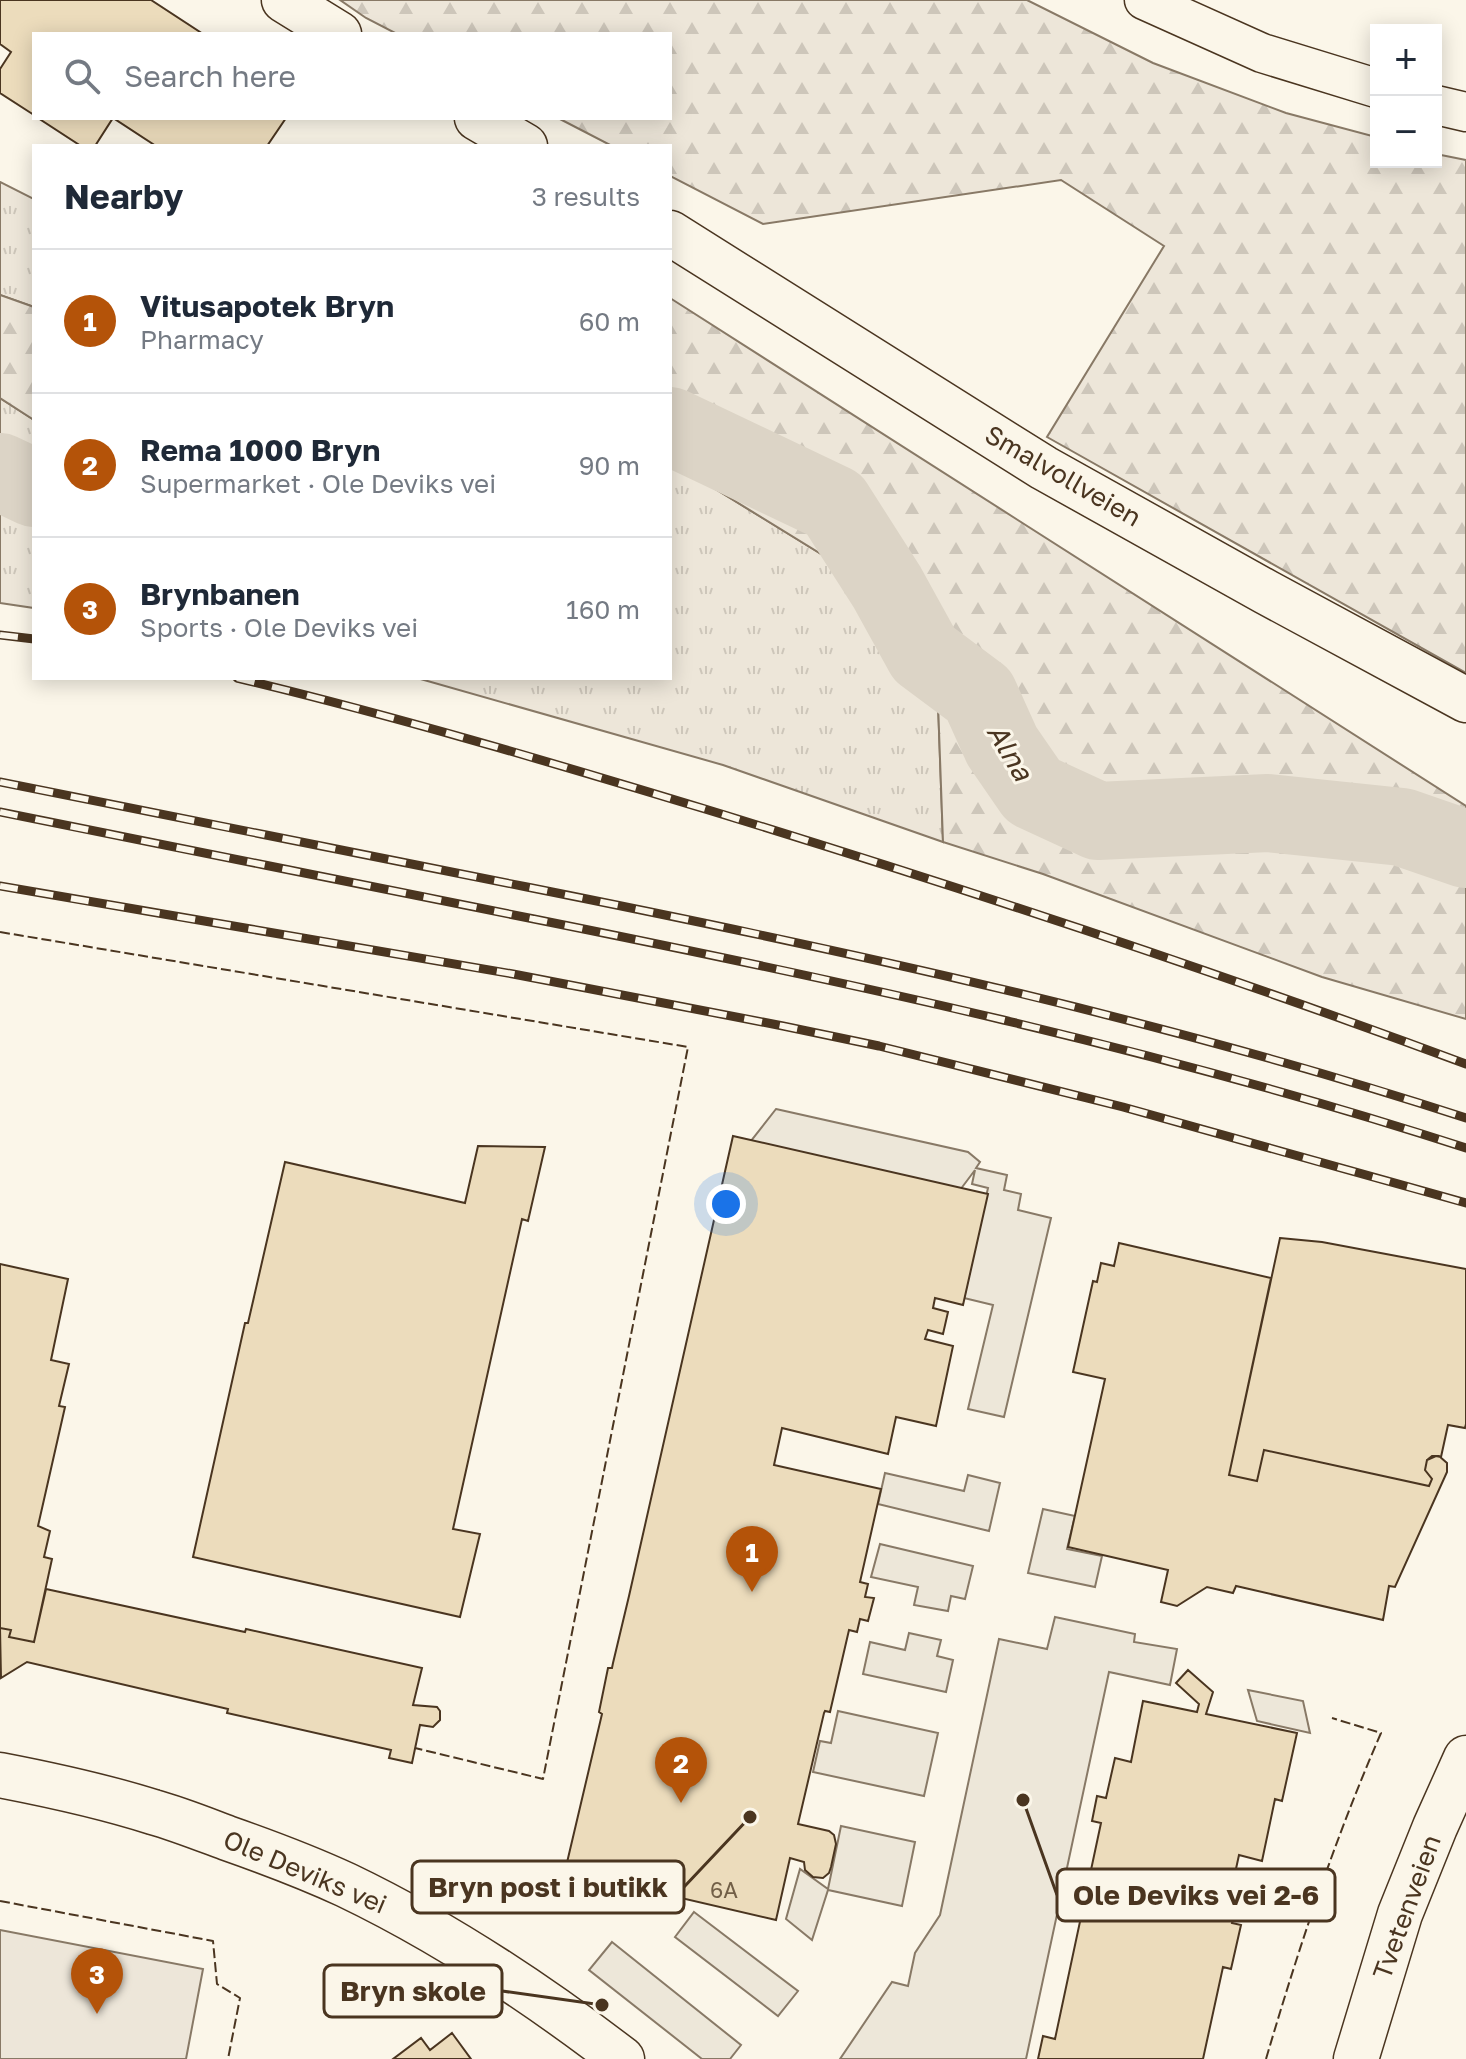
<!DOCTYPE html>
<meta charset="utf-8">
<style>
body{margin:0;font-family:"Golos Text",sans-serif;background:#f6f6f7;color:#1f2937}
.controls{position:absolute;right:24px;top:24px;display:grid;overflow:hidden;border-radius:0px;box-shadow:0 4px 20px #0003}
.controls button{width:72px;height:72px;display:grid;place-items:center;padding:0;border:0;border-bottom:2px solid #e0e1e3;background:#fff;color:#1f2937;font:40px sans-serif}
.you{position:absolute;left:726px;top:1204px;width:28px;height:28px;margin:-20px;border:6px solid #fff;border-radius:50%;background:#1a73e8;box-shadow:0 0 0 12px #1a73e833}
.badge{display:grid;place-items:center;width:52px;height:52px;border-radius:50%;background:#b45309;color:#fff;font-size:26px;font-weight:700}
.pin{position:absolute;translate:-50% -66px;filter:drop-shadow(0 2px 4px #0008)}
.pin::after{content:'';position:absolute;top:42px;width:28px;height:24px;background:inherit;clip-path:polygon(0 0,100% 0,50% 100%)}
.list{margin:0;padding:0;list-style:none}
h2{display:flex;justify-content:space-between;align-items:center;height:104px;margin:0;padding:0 32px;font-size:34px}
h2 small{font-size:26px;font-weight:400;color:#747a83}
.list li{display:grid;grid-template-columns:52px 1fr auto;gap:24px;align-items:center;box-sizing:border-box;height:144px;padding:0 32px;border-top:2px solid #e0e1e3}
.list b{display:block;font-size:30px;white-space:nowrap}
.list p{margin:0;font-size:26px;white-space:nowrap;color:#747a83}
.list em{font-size:26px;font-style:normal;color:#747a83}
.icon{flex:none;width:44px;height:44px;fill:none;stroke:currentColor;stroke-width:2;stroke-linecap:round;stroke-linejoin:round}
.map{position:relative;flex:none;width:1466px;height:2059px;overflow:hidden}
.search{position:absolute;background:#fff;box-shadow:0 4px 20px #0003;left:32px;top:32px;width:640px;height:88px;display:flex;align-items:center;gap:20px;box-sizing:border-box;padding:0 28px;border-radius:0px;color:#747a83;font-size:30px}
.panel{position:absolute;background:#fff;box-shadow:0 4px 20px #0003;left:32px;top:144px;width:640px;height:536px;border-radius:0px}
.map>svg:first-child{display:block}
</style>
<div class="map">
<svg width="1466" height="2059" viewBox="0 0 1466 2059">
<defs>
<pattern id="grass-tufts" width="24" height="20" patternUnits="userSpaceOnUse" patternTransform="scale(2)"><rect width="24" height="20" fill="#ede6d9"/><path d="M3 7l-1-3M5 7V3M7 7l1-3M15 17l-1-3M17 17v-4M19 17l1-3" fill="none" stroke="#cdc6ba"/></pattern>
<pattern id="forest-firs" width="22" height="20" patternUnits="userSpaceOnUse" patternTransform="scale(2)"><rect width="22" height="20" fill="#ede6d9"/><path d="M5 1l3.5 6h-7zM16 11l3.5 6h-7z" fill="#cdc6ba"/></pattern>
</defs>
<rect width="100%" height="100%" fill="#fbf6e9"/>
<!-- grass -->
<path fill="url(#grass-tufts)" stroke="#887966" stroke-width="2" d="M 0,182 L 34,199 L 34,307 L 0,295 Z
M 0,398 L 34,420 L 34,608 L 0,603 Z
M 670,461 L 834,562 L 937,676 L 943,842 L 723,765 L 417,678 L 670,678 Z"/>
<!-- forest -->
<path fill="url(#forest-firs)" stroke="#887966" stroke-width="2" d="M 340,0 L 1027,0 L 1153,63 L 1286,113 L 1376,137 L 1376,162 L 1436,162 L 1436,154 L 1466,160 L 1466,673 L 1047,437 L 1164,246 L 1061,180 L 763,224 L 670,176 L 670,146 L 612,146 L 558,118 L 670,118 L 670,34 L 397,34 L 366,18 Z
M 0,295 L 34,307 L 34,420 L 0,398 Z
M 670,298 L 1466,806 L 1466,1019 L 1322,977 L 1043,874 L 943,842 L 937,675 L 834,562 L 670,461 Z"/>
<!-- garden -->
<path fill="#ede6d9" stroke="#887966" stroke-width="2" d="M 0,1930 L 203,1969 L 186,2059 L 0,2059 Z"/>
<!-- parking -->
<path fill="#ede7d9" stroke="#887966" stroke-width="2" d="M 776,1109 L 968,1152 L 980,1162 L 976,1168 L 1007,1175 L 1004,1190 L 1021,1194 L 1018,1210 L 1051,1218 L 1004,1417 L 968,1409 L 993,1305 L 964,1298 L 988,1188 L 972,1184 L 975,1170 L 960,1190 L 751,1141 Z
M 885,1473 L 964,1491 L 968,1475 L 1000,1483 L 989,1531 L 878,1504 Z
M 1043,1509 L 1075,1516 L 1067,1549 L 1102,1556 L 1095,1587 L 1028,1573 Z
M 880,1544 L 973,1566 L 965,1599 L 951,1596 L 948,1611 L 914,1605 L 918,1587 L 871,1577 Z
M 1055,1617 L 1135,1634 L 1134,1642 L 1177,1649 L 1170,1685 L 1109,1672 L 1026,2059 L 840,2059 L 892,1982 L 908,1986 L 915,1953 L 940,1915 L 999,1639 L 1047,1649 Z
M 909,1633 L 941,1640 L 937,1656 L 953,1660 L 946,1692 L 863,1674 L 870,1642 L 905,1650 Z
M 1248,1690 L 1303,1701 L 1310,1733 L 1257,1721 Z
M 838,1711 L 938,1733 L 924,1796 L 813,1772 L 820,1741 L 831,1743 Z
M 841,1826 L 915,1842 L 902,1906 L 828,1890 L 812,1940 L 786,1919 L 800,1869 L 828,1889 Z
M 694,1912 L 798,1991 L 778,2016 L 675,1937 Z
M 612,1942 L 741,2045 L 730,2059 L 702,2059 L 589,1970 Z"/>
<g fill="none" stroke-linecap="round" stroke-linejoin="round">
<!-- river -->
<path stroke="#dcd4c6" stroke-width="78" d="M 670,426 L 834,504 L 887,587 L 924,654 L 979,695 L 1002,746 L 1033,791 L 1098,821 L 1268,813 L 1402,827 L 1466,849
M 0,472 L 34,488"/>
</g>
<!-- building -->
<path fill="#ecdcbc" stroke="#4a3520" stroke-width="2" d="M 0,0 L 151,0 L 203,34 L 34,34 L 34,115 L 0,93 L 0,69 L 11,52 L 0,44 Z
M 38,118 L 286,118 L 267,146 L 156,146 L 113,118 L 95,146 L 81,146 Z
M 733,1136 L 988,1194 L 963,1305 L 935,1298 L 933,1308 L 948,1312 L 943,1334 L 928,1330 L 925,1339 L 953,1346 L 936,1426 L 896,1417 L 888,1454 L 782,1428 L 774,1465 L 881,1489 L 860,1582 L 868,1584 L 865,1597 L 874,1598 L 868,1621 L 860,1619 L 857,1632 L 849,1630 L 830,1712 L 825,1711 L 824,1713 L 798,1824 L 829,1831 L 834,1835 L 836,1844 L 831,1867 L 829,1873 L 823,1878 L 813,1877 L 805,1870 L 804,1862 L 790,1858 L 776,1920 L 565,1871 L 602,1714 L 599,1712 L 608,1668 L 612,1668 L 613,1663 L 629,1596 Z
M 478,1146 L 545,1147 L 528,1221 L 522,1219 L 453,1529 L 480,1534 L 460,1617 L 193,1557 L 245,1323 L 248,1323 L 285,1162 L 465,1203 Z
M 1280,1238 L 1322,1242 L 1466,1269 L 1466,1424 L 1465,1428 L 1448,1425 L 1441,1457 L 1436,1456 L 1427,1460 L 1425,1470 L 1432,1479 L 1429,1486 L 1264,1450 L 1257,1481 L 1229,1475 Z
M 1119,1243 L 1271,1278 L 1229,1475 L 1257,1481 L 1264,1450 L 1429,1486 L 1432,1479 L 1425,1470 L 1427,1460 L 1432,1456 L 1439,1456 L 1447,1463 L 1447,1472 L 1395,1587 L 1389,1586 L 1383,1620 L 1236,1586 L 1233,1593 L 1207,1587 L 1177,1606 L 1161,1602 L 1168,1570 L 1068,1547 L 1105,1379 L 1073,1372 L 1093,1281 L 1097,1282 L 1101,1263 L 1114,1266 Z
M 0,1264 L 68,1279 L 51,1360 L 69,1364 L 59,1406 L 65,1407 L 38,1526 L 50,1531 L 44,1557 L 52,1559 L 34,1642 L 9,1637 L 11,1630 L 0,1628 Z
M 46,1589 L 245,1632 L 246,1629 L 422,1668 L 413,1705 L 437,1707 L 440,1711 L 440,1720 L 433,1727 L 420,1725 L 412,1763 L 389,1758 L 391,1750 L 227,1713 L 228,1709 L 27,1662 L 1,1678 L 0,1628 L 11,1630 L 9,1637 L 34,1642 Z
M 1188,1670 L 1213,1692 L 1206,1714 L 1297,1733 L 1282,1801 L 1275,1799 L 1262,1861 L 1239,1855 L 1227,1910 L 1235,1911 L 1232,1923 L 1241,1925 L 1231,1969 L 1223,1967 L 1203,2059 L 1038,2059 L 1043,2036 L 1055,2039 L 1101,1823 L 1092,1821 L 1097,1796 L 1106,1798 L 1115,1758 L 1131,1762 L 1143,1701 L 1197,1712 L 1199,1704 L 1176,1683 Z
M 452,2033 L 471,2059 L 393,2059 L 421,2038 L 430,2050 Z"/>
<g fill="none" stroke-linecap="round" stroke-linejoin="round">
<defs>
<path id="street" d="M 1144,0 L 1262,53 L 1376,88
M 1436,105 L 1466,112"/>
<path id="secondary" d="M 284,0 L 339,34
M 477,118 L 525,146
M 670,233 L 1044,468 L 1266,592 L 1466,700
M 0,1775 C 52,1785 103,1796 153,1812 C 178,1819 203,1829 227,1838 C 267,1852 307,1867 346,1885 C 444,1932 536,1993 622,2059
M 1356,2059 L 1400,1914 L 1435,1827 L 1466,1758"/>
</defs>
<!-- street casing -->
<use href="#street" stroke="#4a3520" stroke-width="41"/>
<!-- secondary casing -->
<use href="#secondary" stroke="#4a3520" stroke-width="47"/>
<!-- street -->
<use href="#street" stroke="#fbf6e9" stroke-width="38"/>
<!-- secondary -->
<use href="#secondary" stroke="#fbf6e9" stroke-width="44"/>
<defs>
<path id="rail" d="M 0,635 L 34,639
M 237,678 C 395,716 550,762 705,809 C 961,887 1215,971 1466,1064
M 0,782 C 176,817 351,852 527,887 C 843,950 1159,1018 1466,1118
M 0,812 C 178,848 356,883 534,919 C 848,982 1161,1049 1466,1148
M 0,886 L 513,974 L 783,1026 L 879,1046 L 1123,1107 L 1466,1203"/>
</defs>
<!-- rail casing -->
<use href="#rail" stroke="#4a3520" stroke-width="9"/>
<!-- rail -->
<use href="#rail" stroke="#fbf6e9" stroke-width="6" stroke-dasharray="18" stroke-linecap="butt"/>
<!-- fence -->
<path stroke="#4a3520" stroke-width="2" stroke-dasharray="10 4" stroke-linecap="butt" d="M 0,932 L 688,1047 L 543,1779 L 415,1748
M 0,1901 L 213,1941 L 217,1984 L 240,1998 L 228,2059
M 1266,2059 C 1299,1947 1334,1841 1381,1733 L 1332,1718"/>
</g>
<g text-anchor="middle" stroke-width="6" stroke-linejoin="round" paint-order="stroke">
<!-- number labels -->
<g font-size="22" fill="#725f47">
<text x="724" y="1898">6A</text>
</g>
<!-- street labels -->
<g font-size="26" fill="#4a3520" stroke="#fbf6e9">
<text transform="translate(1063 476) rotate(30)" y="9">Smalvollveien</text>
<text transform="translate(305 1872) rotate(23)" y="9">Ole Deviks vei</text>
<text transform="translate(1407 1907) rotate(-70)" y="9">Tvetenveien</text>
</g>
<!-- water labels -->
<g font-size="28" font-style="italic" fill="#4a3520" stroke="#fbf6e9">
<text transform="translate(1010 752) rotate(59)" y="10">Alna</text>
</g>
</g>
<!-- callouts -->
<path fill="none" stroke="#4a3520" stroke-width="3" d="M750 1817L684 1887M1023 1800L1057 1895M602 2005L502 1991"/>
<g fill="#4a3520" stroke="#fbf6e9" stroke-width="3">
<circle cx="750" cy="1817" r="8"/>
<circle cx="1023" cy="1800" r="8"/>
<circle cx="602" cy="2005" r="8"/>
</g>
<g fill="#fbf6e9" stroke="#4a3520" stroke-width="3">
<rect x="412" y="1861" width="272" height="52" rx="8"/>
<rect x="1057" y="1869" width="278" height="52" rx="8"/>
<rect x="324" y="1965" width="178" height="52" rx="8"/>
</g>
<g font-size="28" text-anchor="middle" font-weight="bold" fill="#4a3520">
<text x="548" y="1897">Bryn post i butikk</text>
<text x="1196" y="1905">Ole Deviks vei 2-6</text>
<text x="413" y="2001">Bryn skole</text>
</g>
</svg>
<div class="controls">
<button>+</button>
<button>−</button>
</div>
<div class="you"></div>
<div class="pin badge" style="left:752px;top:1592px">1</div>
<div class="pin badge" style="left:681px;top:1803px">2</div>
<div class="pin badge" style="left:97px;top:2014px">3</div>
<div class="search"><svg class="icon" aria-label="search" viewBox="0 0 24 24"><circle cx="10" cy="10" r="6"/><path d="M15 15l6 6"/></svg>Search here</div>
<section class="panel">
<h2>Nearby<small>3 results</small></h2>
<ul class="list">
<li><span class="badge">1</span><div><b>Vitusapotek Bryn</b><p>Pharmacy</p></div><em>60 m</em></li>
<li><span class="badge">2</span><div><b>Rema 1000 Bryn</b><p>Supermarket · Ole Deviks vei</p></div><em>90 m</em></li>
<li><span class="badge">3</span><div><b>Brynbanen</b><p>Sports · Ole Deviks vei</p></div><em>160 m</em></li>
</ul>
</section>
</div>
